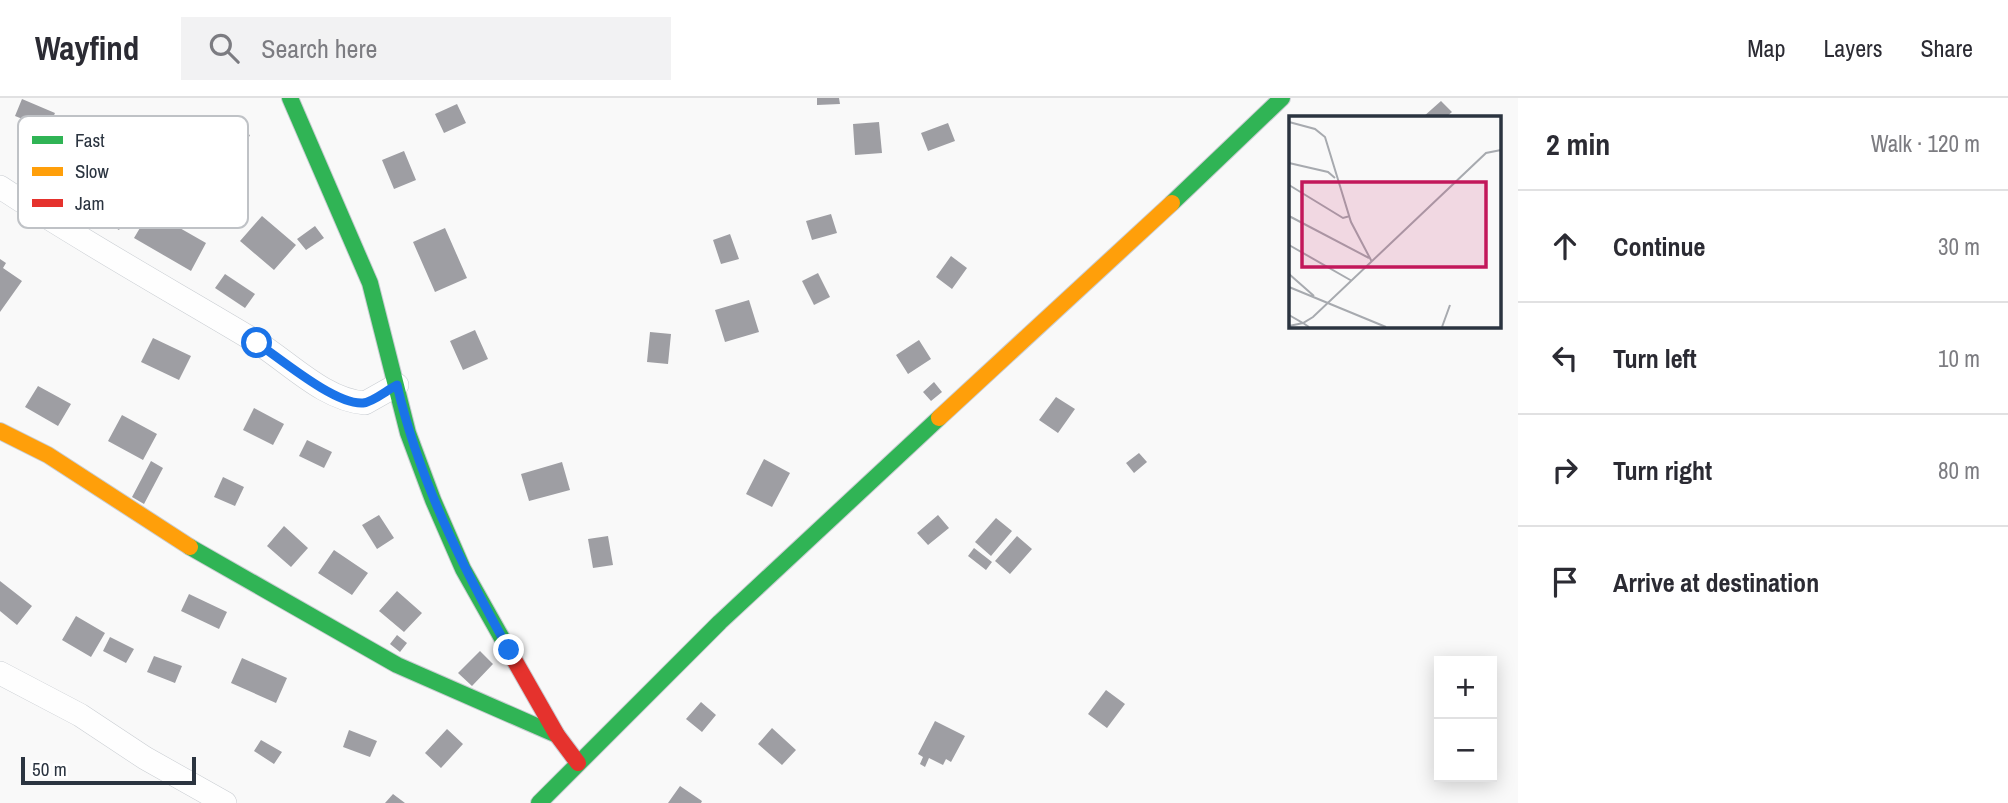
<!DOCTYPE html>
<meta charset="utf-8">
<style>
body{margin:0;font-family:"Archivo Narrow",sans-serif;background:#f2f2f3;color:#2b2b33}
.controls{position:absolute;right:21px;bottom:21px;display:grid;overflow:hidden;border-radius:0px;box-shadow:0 4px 18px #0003}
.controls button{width:63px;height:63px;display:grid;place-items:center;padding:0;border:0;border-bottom:2px solid #e1e1e2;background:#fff;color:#2b2b33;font:35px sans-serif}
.scale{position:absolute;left:21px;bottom:18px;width:175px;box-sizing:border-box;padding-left:7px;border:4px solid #2b3440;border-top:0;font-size:19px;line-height:24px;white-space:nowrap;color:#2b3440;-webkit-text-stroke:5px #fff;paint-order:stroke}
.stop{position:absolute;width:21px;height:21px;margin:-16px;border:5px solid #1a73e8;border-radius:50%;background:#fff}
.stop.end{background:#1a73e8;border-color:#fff;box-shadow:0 2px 7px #0008}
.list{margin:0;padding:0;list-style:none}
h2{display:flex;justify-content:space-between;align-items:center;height:91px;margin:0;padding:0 28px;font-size:30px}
h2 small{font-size:23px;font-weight:400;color:#7c7c81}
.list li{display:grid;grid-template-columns:46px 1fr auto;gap:21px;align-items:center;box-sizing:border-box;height:112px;padding:0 28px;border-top:2px solid #e1e1e2}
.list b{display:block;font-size:26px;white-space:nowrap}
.list em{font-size:23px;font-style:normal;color:#7c7c81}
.icon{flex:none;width:38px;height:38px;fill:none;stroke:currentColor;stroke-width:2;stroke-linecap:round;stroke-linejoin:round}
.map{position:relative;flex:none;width:1518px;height:705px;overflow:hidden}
header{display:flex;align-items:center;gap:42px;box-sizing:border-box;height:98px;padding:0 35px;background:#fff;border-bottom:2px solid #e1e1e2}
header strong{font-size:33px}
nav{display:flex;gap:38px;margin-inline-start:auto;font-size:24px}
.search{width:490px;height:63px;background:#f2f2f3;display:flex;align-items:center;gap:18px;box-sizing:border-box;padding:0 24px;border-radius:0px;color:#7c7c81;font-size:26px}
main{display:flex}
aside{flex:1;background:#fff}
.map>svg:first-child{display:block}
</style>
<header>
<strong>Wayfind</strong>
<div class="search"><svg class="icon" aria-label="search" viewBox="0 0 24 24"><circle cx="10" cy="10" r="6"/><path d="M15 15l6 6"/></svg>Search here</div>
<nav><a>Map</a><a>Layers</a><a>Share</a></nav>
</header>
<main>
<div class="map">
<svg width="1518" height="705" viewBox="0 0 1518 705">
<rect width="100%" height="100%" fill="#f9f9f9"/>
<!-- building -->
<path fill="#9e9ea3" d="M 817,0 L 839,0 L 840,6 L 817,7 Z
M 22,1 L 55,15 L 48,31 L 15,18 Z
M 1441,3 L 1452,14 L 1446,19 L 1423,19 Z
M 457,6 L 466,25 L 444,35 L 435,16 Z
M 214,20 L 250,37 L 238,61 L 203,44 Z
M 879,24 L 882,55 L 855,57 L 853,26 Z
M 948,25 L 955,43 L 928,53 L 921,35 Z
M 404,53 L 416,82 L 394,91 L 382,62 Z
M 95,89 L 132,110 L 119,132 L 83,111 Z
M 150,113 L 206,145 L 191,173 L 134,140 Z
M 831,116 L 837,135 L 812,142 L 806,123 Z
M 262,118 L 296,147 L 274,172 L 240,143 Z
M 315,128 L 324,140 L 306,152 L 297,141 Z
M 445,130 L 467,180 L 435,194 L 413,144 Z
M 730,136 L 739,161 L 721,166 L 713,142 Z
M 951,158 L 967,170 L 952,191 L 936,179 Z
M 0,161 L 6,165 L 3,170 L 22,183 L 0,214 Z
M 818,175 L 830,199 L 814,207 L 802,183 Z
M 225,176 L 255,196 L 245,210 L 215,190 Z
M 749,202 L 759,234 L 725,244 L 715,212 Z
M 475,232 L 488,261 L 463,272 L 450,243 Z
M 650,234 L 671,236 L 668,266 L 647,264 Z
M 153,240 L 191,258 L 179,282 L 141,264 Z
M 919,242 L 931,261 L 908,276 L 896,257 Z
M 934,284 L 942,294 L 931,303 L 923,294 Z
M 38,288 L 71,306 L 58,328 L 25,309 Z
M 1056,299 L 1075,311 L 1058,335 L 1039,322 Z
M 254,310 L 284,326 L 273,347 L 243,332 Z
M 122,317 L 157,336 L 143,362 L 108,343 Z
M 307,342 L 332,354 L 324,370 L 299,358 Z
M 1139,355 L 1147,364 L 1134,375 L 1126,365 Z
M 764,361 L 790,375 L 772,409 L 746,396 Z
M 151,363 L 163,370 L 144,406 L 132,399 Z
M 562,364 L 570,392 L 529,403 L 521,376 Z
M 223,379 L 244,389 L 235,408 L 214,399 Z
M 379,417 L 394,440 L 377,451 L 362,427 Z
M 938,417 L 949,430 L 928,447 L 917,435 Z
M 996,420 L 1012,433 L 991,458 L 975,444 Z
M 284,428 L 308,450 L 291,469 L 267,448 Z
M 608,438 L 613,467 L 593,470 L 588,441 Z
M 1017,438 L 1032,451 L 1010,476 L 995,463 Z
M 974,450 L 992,464 L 986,472 L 968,458 Z
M 334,452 L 368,475 L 352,497 L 318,475 Z
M 0,483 L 32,508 L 17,527 L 0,513 Z
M 397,493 L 422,515 L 404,534 L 379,513 Z
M 189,496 L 227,514 L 219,531 L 181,513 Z
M 76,518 L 105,535 L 91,559 L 62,542 Z
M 397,537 L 407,545 L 400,554 L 390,546 Z
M 110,539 L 134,551 L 126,565 L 103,553 Z
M 480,553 L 493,566 L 472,588 L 458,575 Z
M 154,558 L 182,568 L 175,585 L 147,574 Z
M 242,560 L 287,580 L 276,605 L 231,585 Z
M 1106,592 L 1125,606 L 1107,630 L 1088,616 Z
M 701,604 L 716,617 L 702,634 L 686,621 Z
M 935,623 L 965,638 L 951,664 L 946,661 L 943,667 L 929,660 L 925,669 L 920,666 L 923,659 L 918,656 Z
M 772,630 L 796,652 L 782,667 L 758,646 Z
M 447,631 L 463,646 L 441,670 L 425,655 Z
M 349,632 L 377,643 L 370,659 L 343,649 Z
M 261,642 L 282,654 L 274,666 L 254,653 Z
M 680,688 L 702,703 L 701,705 L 668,705 Z
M 393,696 L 405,705 L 385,705 Z"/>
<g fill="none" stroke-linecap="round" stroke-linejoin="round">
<defs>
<path id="street" d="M 0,89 C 83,144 170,192 255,243 C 289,264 324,302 365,305 L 397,287
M 0,575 L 80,617 L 145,660 L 225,705"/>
<path id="fast" d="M 290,0 L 370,185 L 408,335 L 433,402 L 463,471 L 512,558
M 1172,105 L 1282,0
M 190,449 L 397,567 L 557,637
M 539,705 L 720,524 L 939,320"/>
<path id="slow" d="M 939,320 L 1172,105
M 0,333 L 48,357 L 190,449"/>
<path id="jam" d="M 512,558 L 557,637 L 578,665"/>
</defs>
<!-- street casing -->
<use href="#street" stroke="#c9cdd2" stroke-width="24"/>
<!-- fast casing -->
<use href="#fast" stroke="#c9cdd2" stroke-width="18"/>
<!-- slow casing -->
<use href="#slow" stroke="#c9cdd2" stroke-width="18"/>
<!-- jam casing -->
<use href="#jam" stroke="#c9cdd2" stroke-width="18"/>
<!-- street -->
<use href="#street" stroke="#fefefe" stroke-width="23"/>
<!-- fast -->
<use href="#fast" stroke="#30b455" stroke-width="16"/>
<!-- slow -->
<use href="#slow" stroke="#ff9f0a" stroke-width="16"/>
<!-- jam -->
<use href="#jam" stroke="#e5322d" stroke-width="16"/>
</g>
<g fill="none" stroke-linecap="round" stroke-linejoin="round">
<!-- route -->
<path stroke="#1a73e8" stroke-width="9" d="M 257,245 C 281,261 335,307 363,305 C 373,304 387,292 397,287 C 419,382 462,468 509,552"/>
</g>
<!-- overview -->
<g transform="translate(1289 18)">
<rect width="212" height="212" fill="#f9f9f9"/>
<path fill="none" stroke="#a7aaaf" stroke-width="2" d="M 0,6 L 26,13 L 36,21 L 62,106 L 83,146M 0,47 L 39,56 L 46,62M 0,69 L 54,102 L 61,100M 0,100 L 80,142M 0,129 L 63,165M 0,158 L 25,180M 0,171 L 97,211M 0,199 L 14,207 L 24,201 L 197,37 L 212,34M 0,210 L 14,207 L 20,211M 153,211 L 161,189"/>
<path fill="#c2185b" fill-opacity="0.15" stroke="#c2185b" stroke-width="3.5" d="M 13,66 L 197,66 L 197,151 L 13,151 Z"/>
<rect width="212" height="212" fill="none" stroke="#2b3440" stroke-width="3.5"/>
</g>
<!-- legend -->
<rect x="18" y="18" width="230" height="112" rx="10" fill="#fff" stroke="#bfc2c6" stroke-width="2"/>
<rect x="32" y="38" width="31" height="8" fill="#30b455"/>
<rect x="32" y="69" width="31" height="9" fill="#ff9f0a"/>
<rect x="32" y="101" width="31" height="8" fill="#e5322d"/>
<g font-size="19" fill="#2b3440">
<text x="75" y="49">Fast</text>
<text x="75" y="80">Slow</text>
<text x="75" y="112">Jam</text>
</g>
</svg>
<div class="controls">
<button>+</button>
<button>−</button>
</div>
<div class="scale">50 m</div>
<div class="stop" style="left:257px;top:245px"></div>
<div class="stop end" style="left:509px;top:552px"></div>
</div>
<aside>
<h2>2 min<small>Walk · 120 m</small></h2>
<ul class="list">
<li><svg class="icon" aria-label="ahead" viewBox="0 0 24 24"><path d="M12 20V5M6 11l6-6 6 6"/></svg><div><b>Continue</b></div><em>30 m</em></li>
<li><svg class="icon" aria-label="left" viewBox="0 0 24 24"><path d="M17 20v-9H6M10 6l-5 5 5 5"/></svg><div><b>Turn left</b></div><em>10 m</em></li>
<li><svg class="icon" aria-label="right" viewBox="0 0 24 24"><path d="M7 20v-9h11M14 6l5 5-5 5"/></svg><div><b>Turn right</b></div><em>80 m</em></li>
<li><svg class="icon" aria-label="arrive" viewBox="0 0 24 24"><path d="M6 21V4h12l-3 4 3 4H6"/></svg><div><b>Arrive at destination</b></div></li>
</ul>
</aside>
</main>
